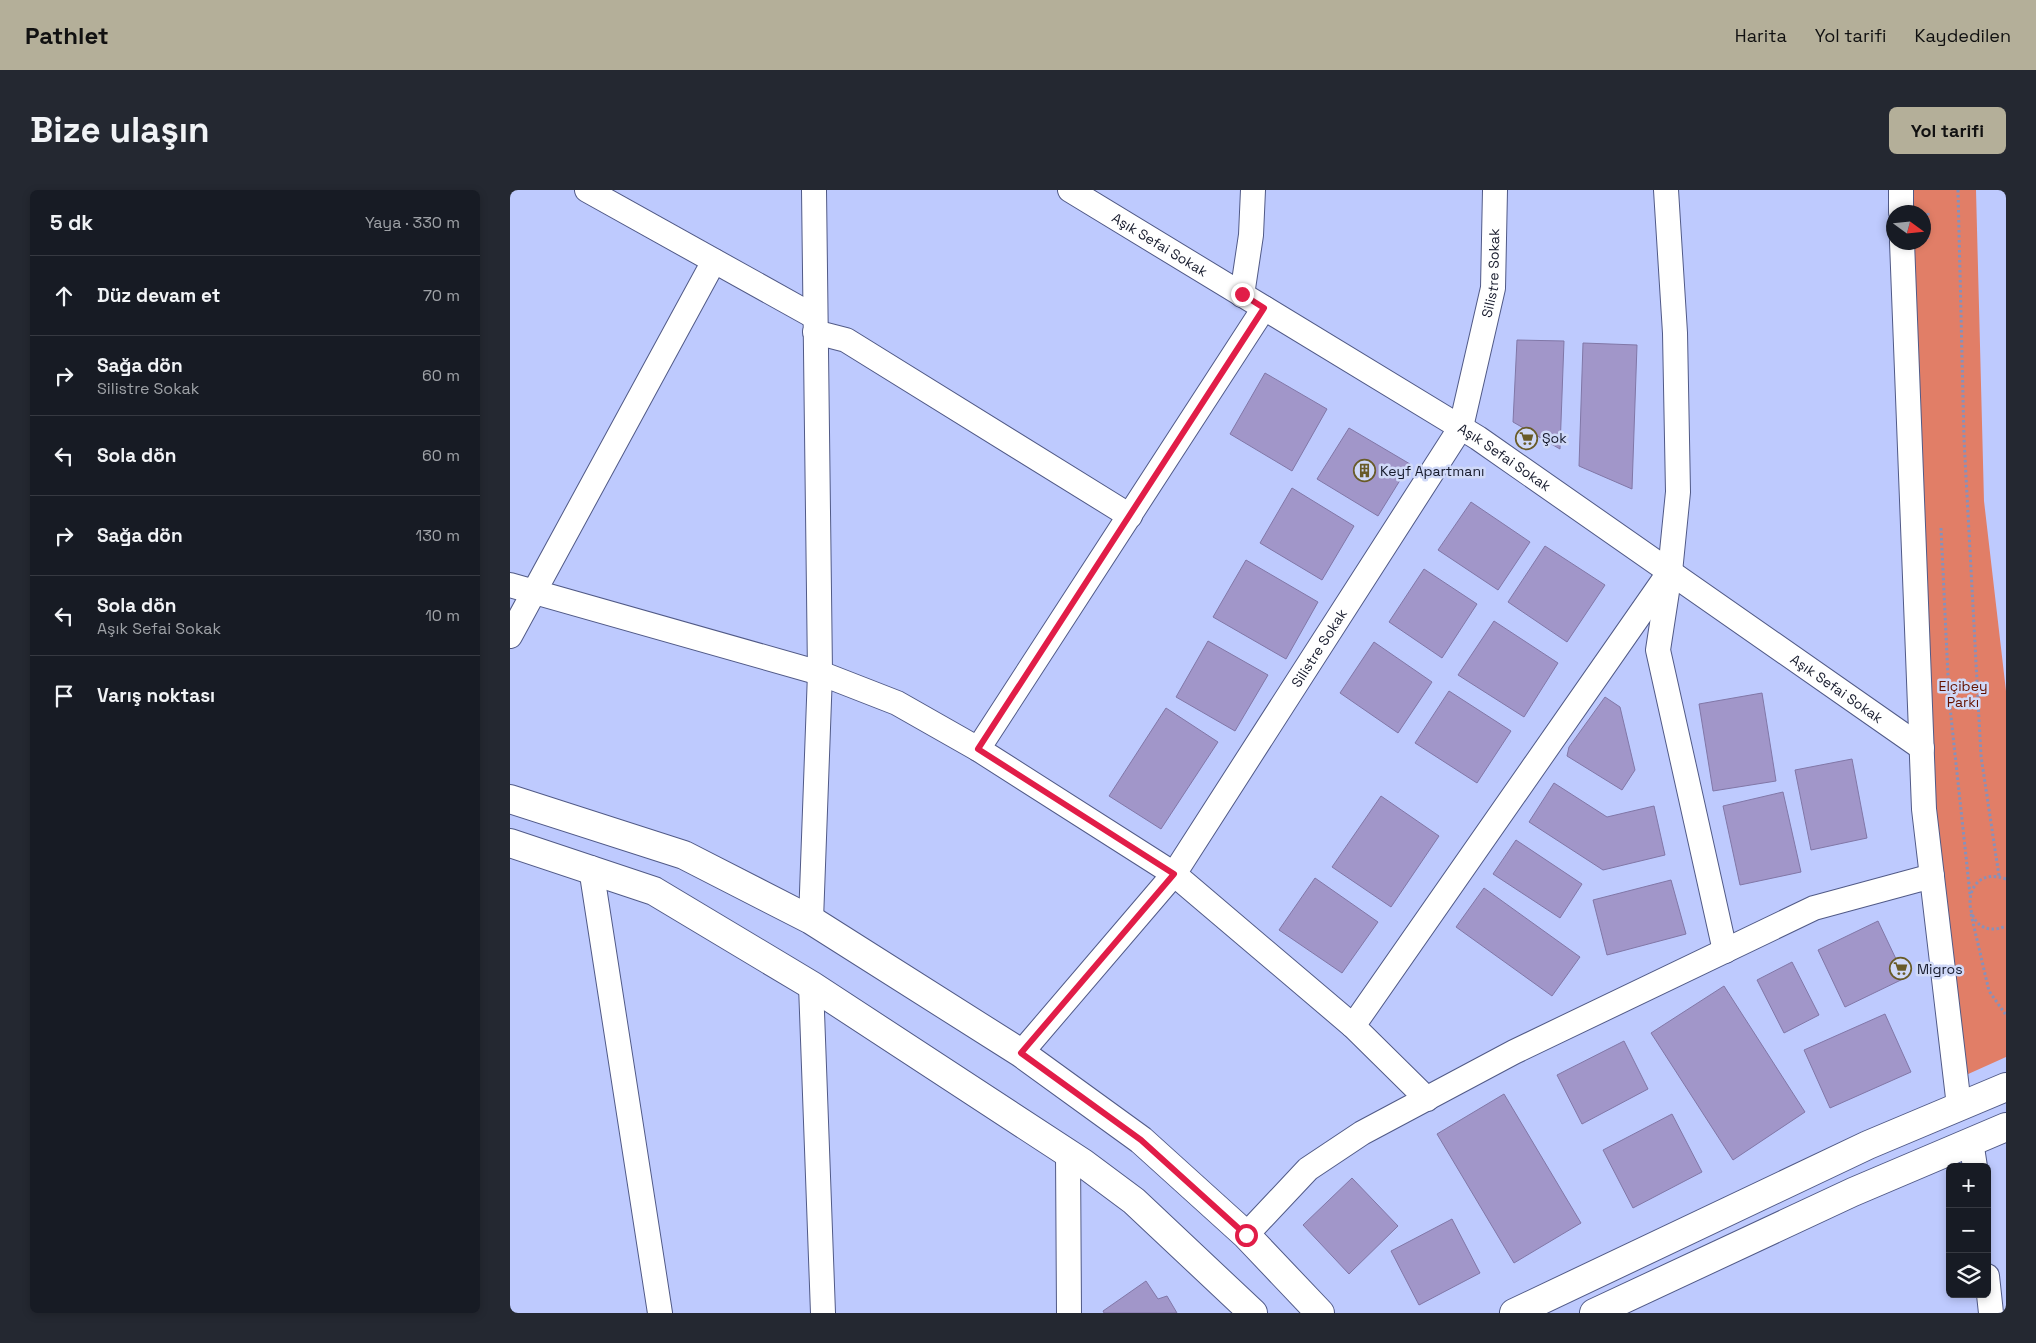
<!DOCTYPE html>
<html lang="tr">
<meta charset="utf-8">
<style>
body{margin:0;font-family:"Space Grotesk",sans-serif;background:#242831;color:#f1f3f6}
.controls{position:absolute;right:15px;bottom:15px;display:grid;overflow:hidden;border-radius:8px;box-shadow:0 2px 8px #0003}
.controls button{width:45px;height:45px;display:grid;place-items:center;padding:0;border:0;border-bottom:1px solid #363941;background:#171b24;color:#f1f3f6;font:25px sans-serif}
.compass{position:absolute;left:1376px;top:15px;width:45px;height:45px;border-radius:50%;background:#171b24;box-shadow:0 2px 8px #0003;rotate:105deg}
.stop{position:absolute;width:15px;height:15px;margin:-11px;border:4px solid #e11d48;border-radius:50%;background:#fff}
.stop.end{background:#e11d48;border-color:#fff;box-shadow:0 1px 5px #0008}
.list{margin:0;padding:0;list-style:none}
h2{display:flex;justify-content:space-between;align-items:center;height:65px;margin:0;padding:0 20px;font-size:21px}
h2 small{font-size:16px;font-weight:400;color:#9ea1a6}
.list li{display:grid;grid-template-columns:32px 1fr auto;gap:15px;align-items:center;box-sizing:border-box;height:80px;padding:0 20px;border-top:1px solid #363941}
.list b{display:block;font-size:19px;white-space:nowrap}
.list p{margin:0;font-size:16px;white-space:nowrap;color:#9ea1a6}
.list em{font-size:16px;font-style:normal;color:#9ea1a6}
.icon{flex:none;width:28px;height:28px;fill:none;stroke:currentColor;stroke-width:2;stroke-linecap:round;stroke-linejoin:round}
.map{position:relative;flex:none;width:1496px;height:1123px;overflow:hidden;border-radius:8px}
header{display:flex;align-items:center;gap:30px;box-sizing:border-box;height:70px;padding:0 25px;background:#b4af99;color:#111}
header strong{font-size:24px}
nav{display:flex;gap:28px;margin-inline-start:auto;font-size:18px}
.intro{display:flex;align-items:center;justify-content:space-between;box-sizing:border-box;height:120px;padding:0 30px}
h1{margin:0;font-size:35px}
.button{padding:12px 22px;border-radius:8px;background:#b4af99;color:#111;font-size:18px;font-weight:700}
main{display:flex;gap:30px;padding:0 30px}
aside{flex:1;background:#171b24;border-radius:8px;box-shadow:0 2px 8px #0003}
.map>svg:first-child{display:block}
</style>
<header>
<strong>Pathlet</strong>
<nav><a>Harita</a><a>Yol tarifi</a><a>Kaydedilen</a></nav>
</header>
<div class="intro"><h1>Bize ulaşın</h1><a class="button">Yol tarifi</a></div>
<main>
<aside>
<h2>5 dk<small>Yaya · 330 m</small></h2>
<ul class="list">
<li><svg class="icon" aria-label="ahead" viewBox="0 0 24 24"><path d="M12 20V5M6 11l6-6 6 6"/></svg><div><b>Düz devam et</b></div><em>70 m</em></li>
<li><svg class="icon" aria-label="right" viewBox="0 0 24 24"><path d="M7 20v-9h11M14 6l5 5-5 5"/></svg><div><b>Sağa dön</b><p>Silistre Sokak</p></div><em>60 m</em></li>
<li><svg class="icon" aria-label="left" viewBox="0 0 24 24"><path d="M17 20v-9H6M10 6l-5 5 5 5"/></svg><div><b>Sola dön</b></div><em>60 m</em></li>
<li><svg class="icon" aria-label="right" viewBox="0 0 24 24"><path d="M7 20v-9h11M14 6l5 5-5 5"/></svg><div><b>Sağa dön</b></div><em>130 m</em></li>
<li><svg class="icon" aria-label="left" viewBox="0 0 24 24"><path d="M17 20v-9H6M10 6l-5 5 5 5"/></svg><div><b>Sola dön</b><p>Aşık Sefai Sokak</p></div><em>10 m</em></li>
<li><svg class="icon" aria-label="arrive" viewBox="0 0 24 24"><path d="M6 21V4h12l-3 4 3 4H6"/></svg><div><b>Varış noktası</b></div></li>
</ul>
</aside>
<div class="map">
<svg width="1496" height="1123" viewBox="0 0 1496 1123">
<rect width="100%" height="100%" fill="#becafe"/>
<!-- green -->
<path fill="#e17e67" d="M 1391,0 L 1466,0 L 1474,311 L 1496,501 L 1496,867 L 1456,885 L 1414,619 L 1392,53 L 1414,52 L 1414,22 L 1391,22 Z"/>
<!-- building -->
<path fill="#a196c9" stroke="#8177a7" d="M 1007,150 L 1054,151 L 1050,259 L 1003,232 Z
M 1073,153 L 1127,155 L 1122,299 L 1069,276 Z
M 755,183 L 817,219 L 782,281 L 720,244 Z
M 839,238 L 900,274 L 868,326 L 807,289 Z
M 782,298 L 844,336 L 812,390 L 750,353 Z
M 961,312 L 1020,352 L 988,400 L 928,360 Z
M 1035,356 L 1095,395 L 1057,452 L 998,412 Z
M 736,370 L 808,412 L 776,469 L 703,427 Z
M 914,379 L 967,414 L 932,468 L 879,432 Z
M 984,431 L 1048,473 L 1014,527 L 948,485 Z
M 698,451 L 758,485 L 725,541 L 666,507 Z
M 864,452 L 922,492 L 888,543 L 830,503 Z
M 939,501 L 1001,541 L 967,593 L 905,553 Z
M 1252,503 L 1266,591 L 1203,601 L 1189,514 Z
M 1095,507 L 1110,517 L 1125,580 L 1112,600 L 1057,566 L 1059,557 Z
M 656,518 L 708,552 L 651,639 L 599,606 Z
M 1342,569 L 1357,648 L 1301,660 L 1285,580 Z
M 1044,593 L 1097,627 L 1144,616 L 1155,665 L 1093,680 L 1019,632 Z
M 1273,602 L 1291,682 L 1230,695 L 1213,616 Z
M 871,606 L 929,646 L 881,717 L 822,677 Z
M 1006,650 L 1072,694 L 1050,728 L 983,684 Z
M 805,688 L 868,732 L 832,783 L 769,740 Z
M 1161,690 L 1176,744 L 1097,765 L 1083,710 Z
M 974,698 L 1070,767 L 1042,806 L 946,737 Z
M 1368,731 L 1395,788 L 1335,817 L 1308,760 Z
M 1282,772 L 1309,825 L 1274,843 L 1247,790 Z
M 1214,796 L 1295,922 L 1223,970 L 1141,843 Z
M 1375,824 L 1401,882 L 1320,918 L 1294,860 Z
M 1114,851 L 1138,899 L 1072,934 L 1047,885 Z
M 994,904 L 1071,1033 L 1004,1073 L 927,944 Z
M 1162,924 L 1192,982 L 1123,1018 L 1093,960 Z
M 842,988 L 888,1036 L 839,1084 L 793,1035 Z
M 942,1029 L 970,1083 L 909,1115 L 881,1061 Z
M 636,1091 L 648,1109 L 657,1106 L 667,1123 L 594,1123 L 593,1121 Z"/>
<g fill="none" stroke-linecap="round" stroke-linejoin="round">
<defs>
<g id="minor">
<path d="M 77,0 L 305,127"/>
<path id="s1" d="M 560,0 L 968,248 L 1412,558"/>
<path d="M 1156,0 L 1165,143 L 1168,302 L 1160,382 L 1148,460 L 1215,761"/>
<path d="M 1391,0 L 1391,22"/>
<path d="M 1392,52 L 1414,619 L 1449,916"/>
<path d="M 732,105 L 741,45 L 743,0"/>
<path d="M 305,142 L 336,150 L 620,326"/>
<path d="M 0,395 L 310,483 L 387,513 L 468,559 L 664,684 L 843,836 L 917,909"/>
<path d="M 0,446 L 204,71"/>
<path d="M 468,559 L 754,118"/>
<path d="M 81,678 L 150,1123"/>
<path d="M 301,730 L 310,483 L 304,0"/>
<path d="M 301,795 L 313,1123"/>
<path d="M 843,836 L 1156,387"/>
<path id="s2" d="M 511,863 L 664,684 L 951,237 L 983,98 L 985,0"/>
<path d="M 1461,951 L 1465,977"/>
<path d="M 558,963 L 559,1123"/>
<path d="M 736,1045 L 798,979 L 852,943 L 1004,862 L 1304,718 L 1422,686"/>
<path d="M 1477,1086 L 1481,1123"/>
</g>
<path id="tertiary" d="M 0,609 L 174,665 L 301,730 L 511,863 L 631,950 L 736,1045 L 810,1123
M 0,653 L 144,701 L 301,795 L 573,973 L 624,1011 L 743,1123
M 1004,1123 L 1358,955 L 1496,897
M 1084,1123 L 1343,1002 L 1496,937"/>
</defs>
<!-- minor casing -->
<use href="#minor" stroke="#515a87" stroke-width="26"/>
<!-- tertiary casing -->
<use href="#tertiary" stroke="#515a87" stroke-width="30"/>
<!-- path -->
<path stroke="#8791ba" stroke-width="3" stroke-dasharray="2.5 2.5" stroke-linecap="butt" d="M 1448,0 L 1454,249 L 1471,566 L 1489,686
M 1418,23 L 1418,49
M 1431,338 L 1439,508 L 1460,704
M 1496,689 C 1446,671 1450,756 1496,736
M 1461,724 L 1479,801 L 1496,825"/>
<!-- minor -->
<use href="#minor" stroke="#fff" stroke-width="24"/>
<!-- tertiary -->
<use href="#tertiary" stroke="#fff" stroke-width="28"/>
</g>
<g fill="none" stroke-linecap="round" stroke-linejoin="round">
<!-- route -->
<path stroke="#e11d48" stroke-width="6" d="M 732,104 L 754,118 L 468,559 L 664,684 L 511,863 L 631,950 L 736,1045"/>
</g>
<!-- icons -->
<defs>
<symbol id="supermarket-ring" viewBox="-11 -11 22 22"><circle r="9.5" fill="#d0d9f8" stroke="#695b28" stroke-width="1.5"/><path d="M-6-5.5h2.5l.6 2H6L4.5 2H-2.5L-4.4-4H-6ZM-1.5 3.2a1.3 1.3 0 1 0 .1 0ZM3 3.2a1.3 1.3 0 1 0 .1 0Z" fill="#695b28"/></symbol>
<symbol id="building-ring" viewBox="-11 -11 22 22"><circle r="9.5" fill="#d0d9f8" stroke="#695b28" stroke-width="1.5"/><path d="M-4-6H4V6H1V3H-1V6H-4ZM-2.5-4.3h1.7v1.8h-1.7ZM.8-4.3h1.7v1.8H.8ZM-2.5-1h1.7V.8h-1.7ZM.8-1h1.7V.8H.8Z" fill="#695b28"/></symbol>
</defs>
<g fill-rule="evenodd">
<use href="#supermarket-ring" x="1004" y="236" width="25" height="25"/>
<use href="#building-ring" x="842" y="268" width="25" height="25"/>
<use href="#supermarket-ring" x="1378" y="766" width="25" height="25"/>
</g>
<g text-anchor="middle" stroke-width="5" stroke-linejoin="round" paint-order="stroke">
<!-- street labels -->
<g font-size="14" fill="#161a2c" stroke="#d0d9f8">
<text dy="5" stroke="none"><textPath href="#s1" startOffset="105">Aşık Sefai Sokak</textPath></text>
<text dy="5" stroke="none"><textPath href="#s2" startOffset="924">Silistre Sokak</textPath></text>
<text dy="5" stroke="none"><textPath href="#s1" startOffset="510">Aşık Sefai Sokak</textPath></text>
<text dy="5" stroke="none"><textPath href="#s2" startOffset="504">Silistre Sokak</textPath></text>
<text dy="5" stroke="none"><textPath href="#s1" startOffset="915">Aşık Sefai Sokak</textPath></text>
</g>
<!-- poi labels -->
<g font-size="14" fill="#161a2c" stroke="#d0d9f8" text-anchor="start">
<text x="1032" y="253">Şok</text>
<text x="870" y="286">Keyf Apartmanı</text>
<text x="1407" y="784">Migros</text>
</g>
<!-- park labels -->
<g font-size="14" fill="#641201" stroke="#d0d9f8">
<text x="1453" y="501">Elçibey<tspan x="1453" dy="16">Parkı</tspan></text>
</g>
</g>
</svg>
<div class="controls">
<button>+</button>
<button>−</button>
<button><svg class="icon" aria-label="layers" viewBox="0 0 24 24"><path d="M12 4l9 5-9 5-9-5zM3 14l9 5 9-5"/></svg></button>
</div>
<svg class="compass" viewBox="-18 -18 36 36"><path d="M0-13l5 13h-10z" fill="#e53935"/><path d="M0 13l5-13h-10z" fill="#9ea1a6"/></svg>
<div class="stop" style="left:736px;top:1045px"></div>
<div class="stop end" style="left:732px;top:104px"></div>
</div>
</main>
